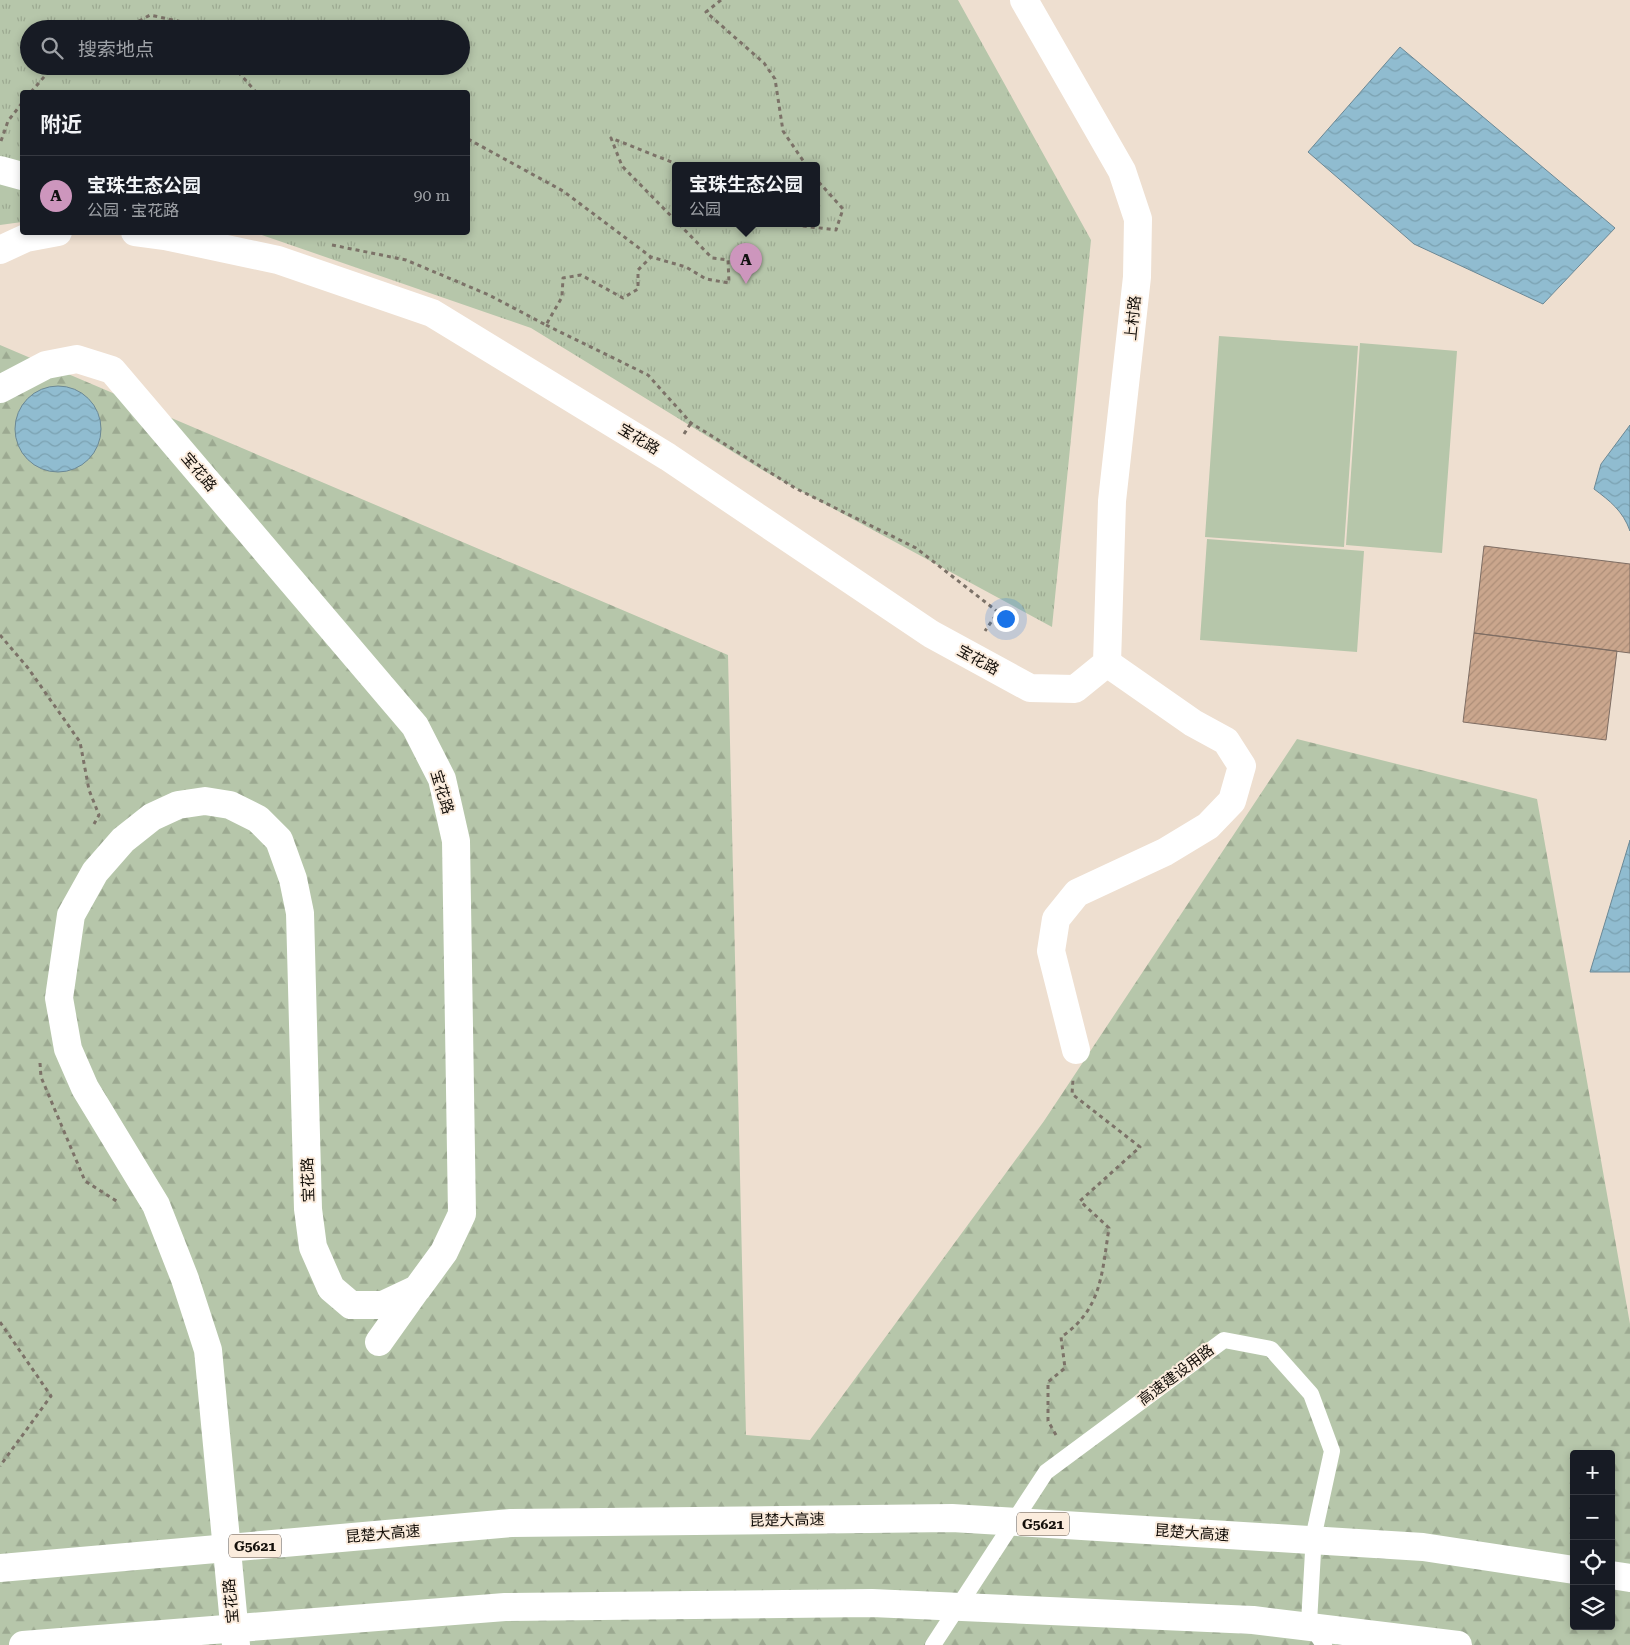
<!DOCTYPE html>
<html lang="zh">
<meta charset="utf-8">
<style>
body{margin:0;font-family:"Roboto Serif","Noto Sans SC",serif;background:#242831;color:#f1f3f6}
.controls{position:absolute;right:15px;bottom:15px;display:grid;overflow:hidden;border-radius:5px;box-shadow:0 2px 8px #0003}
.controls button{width:45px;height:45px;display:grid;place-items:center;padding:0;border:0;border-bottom:1px solid #363941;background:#171b24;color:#f1f3f6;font:25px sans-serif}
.you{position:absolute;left:1005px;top:618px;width:18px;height:18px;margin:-12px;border:4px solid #fff;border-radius:50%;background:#1a73e8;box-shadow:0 0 0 8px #1a73e833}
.badge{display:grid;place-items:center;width:32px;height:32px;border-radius:50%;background:#cd96bd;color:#111;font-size:16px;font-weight:700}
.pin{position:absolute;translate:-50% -41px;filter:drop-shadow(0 1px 2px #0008)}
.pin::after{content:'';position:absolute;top:26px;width:18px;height:15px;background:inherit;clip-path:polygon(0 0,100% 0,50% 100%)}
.popup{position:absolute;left:672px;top:162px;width:148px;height:65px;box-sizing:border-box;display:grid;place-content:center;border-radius:5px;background:#171b24;filter:drop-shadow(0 1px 4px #0005);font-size:16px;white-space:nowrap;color:#9ea1a6}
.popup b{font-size:19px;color:#f1f3f6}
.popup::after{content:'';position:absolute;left:50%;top:100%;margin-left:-10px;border:10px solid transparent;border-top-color:#171b24}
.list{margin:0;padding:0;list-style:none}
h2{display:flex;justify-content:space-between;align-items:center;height:65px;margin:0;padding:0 20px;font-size:21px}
h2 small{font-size:16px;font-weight:400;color:#9ea1a6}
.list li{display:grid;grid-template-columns:32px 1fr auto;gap:15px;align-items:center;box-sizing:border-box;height:80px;padding:0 20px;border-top:1px solid #363941}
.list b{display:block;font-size:19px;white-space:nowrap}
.list p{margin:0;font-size:16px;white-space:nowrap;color:#9ea1a6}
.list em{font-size:16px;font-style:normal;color:#9ea1a6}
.icon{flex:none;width:28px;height:28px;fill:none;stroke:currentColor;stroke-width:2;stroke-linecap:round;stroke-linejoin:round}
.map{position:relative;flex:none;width:1630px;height:1645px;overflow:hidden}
.search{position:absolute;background:#171b24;box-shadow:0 2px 8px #0003;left:20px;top:20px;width:450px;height:55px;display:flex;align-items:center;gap:12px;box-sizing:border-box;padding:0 18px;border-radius:28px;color:#9ea1a6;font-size:19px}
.panel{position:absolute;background:#171b24;box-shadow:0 2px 8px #0003;left:20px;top:90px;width:450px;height:145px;border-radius:5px}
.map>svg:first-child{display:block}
</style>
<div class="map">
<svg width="1630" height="1645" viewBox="0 0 1630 1645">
<defs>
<pattern id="forest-firs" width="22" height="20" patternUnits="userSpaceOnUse" patternTransform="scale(1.25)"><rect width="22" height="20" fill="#b6c6aa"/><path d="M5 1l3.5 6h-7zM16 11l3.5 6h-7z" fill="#9ca991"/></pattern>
<pattern id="park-tufts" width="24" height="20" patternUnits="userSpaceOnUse" patternTransform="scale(1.25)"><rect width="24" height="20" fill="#b6c6aa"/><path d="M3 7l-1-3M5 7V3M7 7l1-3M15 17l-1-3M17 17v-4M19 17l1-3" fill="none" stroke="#9ca991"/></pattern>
<pattern id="water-waves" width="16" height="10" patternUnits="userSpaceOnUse" patternTransform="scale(1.25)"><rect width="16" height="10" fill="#90bcd0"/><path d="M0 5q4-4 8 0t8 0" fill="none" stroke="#7ba1b1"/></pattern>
<pattern id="building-hatch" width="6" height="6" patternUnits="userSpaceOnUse" patternTransform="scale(1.25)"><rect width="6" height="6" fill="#caa68d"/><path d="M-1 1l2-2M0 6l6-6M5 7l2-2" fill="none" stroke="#ad8e78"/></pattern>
</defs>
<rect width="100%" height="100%" fill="#eedfd0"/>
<!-- forest -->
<path fill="url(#forest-firs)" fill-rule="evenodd" d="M 0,345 L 728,655 L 746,1435 L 810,1440 L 1044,1121 L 1297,739 L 1537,799 L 1630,1324 L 1630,1645 L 0,1645 ZM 1574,1454 L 1611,1454 L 1611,1626 L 1574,1626 Z"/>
<!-- park -->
<path fill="url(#park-tufts)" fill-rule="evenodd" d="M 0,0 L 958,0 L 1091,240 L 1052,627 L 764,471 L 531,328 L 256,233 L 468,232 L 468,92 L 22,92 L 22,222 L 0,225 ZM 29,29 L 461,29 L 461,66 L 29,66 ZM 676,165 L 816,165 L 816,223 L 676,223 Z"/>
<!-- garden -->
<path fill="#b6c6aa" d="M 1219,336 L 1358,346 L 1344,547 L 1205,537 Z
M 1360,343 L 1457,351 L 1442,553 L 1346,545 Z
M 1207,539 L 1364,551 L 1357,652 L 1200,640 Z"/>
<!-- water -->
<path fill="url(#water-waves)" stroke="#6b8895" d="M 1400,47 L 1615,228 L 1543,304 L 1414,244 L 1308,152 Z
M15 429a43 43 0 1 1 86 0a43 43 0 1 1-86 0Z
M 1630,425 L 1630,531 C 1623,511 1610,501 1594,489 L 1601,464 Z
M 1630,840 L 1630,972 L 1590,972 Z"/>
<!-- building -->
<path fill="url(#building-hatch)" stroke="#7e6d63" d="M 1484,546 L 1630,564 L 1630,653 L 1474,633 Z
M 1474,633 L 1617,651 L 1606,740 L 1463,722 Z"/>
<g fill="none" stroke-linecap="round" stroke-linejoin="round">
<!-- path -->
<path stroke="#7c7268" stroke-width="3" stroke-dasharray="4 4" stroke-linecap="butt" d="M 721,0 L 706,12 L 764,63 L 775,79 L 783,131 L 806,165
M 125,29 L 150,15 L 196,25 L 200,29
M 233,66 L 256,92
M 31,92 L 50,70 L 57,66
M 468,139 L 563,191 L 651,257 L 686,267 L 706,279 L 729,283 L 728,260 L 712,258 L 678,223
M 1,141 L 8,121 L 22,103
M 676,221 L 622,166 L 611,138 L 679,165
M 779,223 L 836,230 L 843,209 L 816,179
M 332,245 L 406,260 L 489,295 L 546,325 L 562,297 L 563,278 L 581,275 L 623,298 L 638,289 L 638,270 L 651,257
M 546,325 L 648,375 L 691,423 L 795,488 L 916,548 L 998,612 L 985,631
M 684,434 L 691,423
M 0,635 L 28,668 L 80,742 L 89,790 L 99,815 L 94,824
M 40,1063 L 41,1077 L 85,1181 L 118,1202
M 0,1322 L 51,1396 L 0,1466
M 1056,1435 L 1048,1421 L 1048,1382 L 1065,1368 L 1061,1337 C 1102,1310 1102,1272 1109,1228 L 1080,1201 L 1140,1147 L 1072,1094 L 1073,1080"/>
<!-- lane -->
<path stroke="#fff" stroke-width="16" d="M 933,1645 L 1046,1472 L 1224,1340 L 1271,1349 L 1311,1394 L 1332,1451 L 1314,1534 L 1309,1623 L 1324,1645"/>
<!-- street -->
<path stroke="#fff" stroke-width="28" d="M 0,170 L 22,176
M 1076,1050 L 1051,951 L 1056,919 L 1077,893 L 1165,852 L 1208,826 L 1232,801 L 1242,766 L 1226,741 L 1193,723 L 1107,663"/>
<!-- secondary -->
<path stroke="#fff" stroke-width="28" d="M 135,232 L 165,236 L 278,260 L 432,313 L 668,457 L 931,634 L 1030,688 L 1075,689 L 1107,663 L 1112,501 L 1137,277 L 1138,219 L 1122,171 L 1024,0
M 0,250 L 26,238 L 58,232
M 0,389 L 46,365 L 77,359 L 112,370 L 415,726 L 442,779 L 456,841 L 462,1214 L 444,1252 L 417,1289 L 383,1305 L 351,1305 L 331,1288 L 313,1247 L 308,1209 L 300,913 L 293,879 L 279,840 L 258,819 L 230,805 L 205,801 L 178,805 L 152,817 L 123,840 L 95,872 L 71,915 L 59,998 L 68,1049 L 85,1088 L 156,1205 L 185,1279 L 208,1350 L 236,1645
M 379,1342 L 416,1290"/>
<!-- highway -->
<path stroke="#fff" stroke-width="28" d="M 0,1568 L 511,1523 L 952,1518 L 1423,1547 L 1574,1570
M 1611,1575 L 1630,1578
M 23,1645 L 505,1607 L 872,1603 L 1253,1620 L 1458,1645"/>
</g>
<g text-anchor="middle" stroke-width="4" stroke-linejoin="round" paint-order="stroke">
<!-- shield labels -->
<g fill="#fbecdd" stroke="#5a524a" stroke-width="1">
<rect x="1017" y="1512.5" width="52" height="23" rx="4"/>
<rect x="229" y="1534.5" width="52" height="23" rx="4"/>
</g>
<g font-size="14" font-weight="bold" fill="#15100b">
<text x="1043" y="1529">G5621</text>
<text x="255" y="1551">G5621</text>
</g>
<!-- street labels -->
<g font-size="15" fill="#15100b" stroke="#fbecdd">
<text transform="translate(1133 318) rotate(-84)" y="5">上村路</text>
<text transform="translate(639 439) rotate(31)" y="5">宝花路</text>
<text transform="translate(199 472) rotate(50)" y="5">宝花路</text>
<text transform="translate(978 660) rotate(29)" y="5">宝花路</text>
<text transform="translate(442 792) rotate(73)" y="5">宝花路</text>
<text transform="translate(308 1180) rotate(-92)" y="5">宝花路</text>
<text transform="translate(1176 1375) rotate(-37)" y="5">高速建设用路</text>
<text transform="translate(787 1520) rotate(-1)" y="5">昆楚大高速</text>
<text transform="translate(1192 1533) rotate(4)" y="5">昆楚大高速</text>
<text transform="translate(383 1534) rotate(-5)" y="5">昆楚大高速</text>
<text transform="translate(231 1601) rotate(-95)" y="5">宝花路</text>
</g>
</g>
</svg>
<div class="controls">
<button>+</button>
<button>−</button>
<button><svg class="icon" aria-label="locate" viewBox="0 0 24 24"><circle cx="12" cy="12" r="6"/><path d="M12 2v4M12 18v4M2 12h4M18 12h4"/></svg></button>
<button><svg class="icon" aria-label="layers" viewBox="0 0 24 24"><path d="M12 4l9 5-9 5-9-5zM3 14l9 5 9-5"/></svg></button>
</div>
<div class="you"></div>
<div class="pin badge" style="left:746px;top:284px">A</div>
<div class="popup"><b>宝珠生态公园</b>公园</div>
<div class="search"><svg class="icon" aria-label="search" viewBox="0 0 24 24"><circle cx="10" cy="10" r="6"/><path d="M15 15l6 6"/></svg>搜索地点</div>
<section class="panel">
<h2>附近<small></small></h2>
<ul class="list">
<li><span class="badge">A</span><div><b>宝珠生态公园</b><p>公园 · 宝花路</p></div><em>90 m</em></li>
</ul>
</section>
</div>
